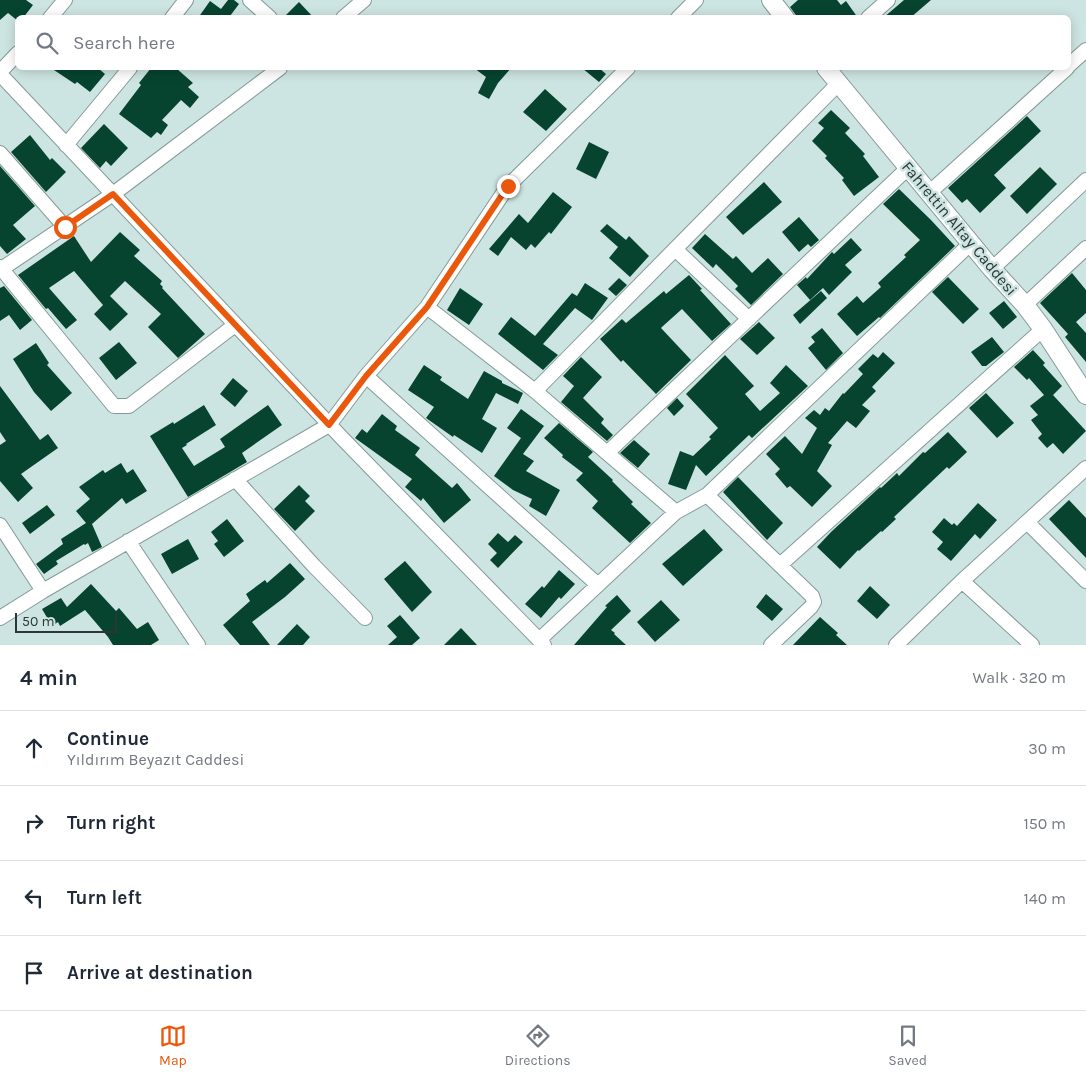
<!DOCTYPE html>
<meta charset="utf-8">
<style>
body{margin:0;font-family:Karla,sans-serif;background:#f6f6f7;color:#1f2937}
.scale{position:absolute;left:15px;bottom:12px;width:102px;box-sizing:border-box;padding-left:5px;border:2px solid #2d3635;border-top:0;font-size:14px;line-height:18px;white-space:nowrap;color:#2d3635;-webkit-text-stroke:4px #cde5e2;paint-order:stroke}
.stop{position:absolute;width:15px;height:15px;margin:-11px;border:4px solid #ea580c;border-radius:50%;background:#fff}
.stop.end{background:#ea580c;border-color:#fff;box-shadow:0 1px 5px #0008}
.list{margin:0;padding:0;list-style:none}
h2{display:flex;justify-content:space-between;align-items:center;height:65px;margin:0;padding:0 20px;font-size:21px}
h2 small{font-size:16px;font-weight:400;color:#747a83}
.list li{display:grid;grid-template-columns:32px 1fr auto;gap:15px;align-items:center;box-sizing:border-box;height:75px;padding:0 20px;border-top:1px solid #e0e1e3}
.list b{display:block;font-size:19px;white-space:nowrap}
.list p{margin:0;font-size:16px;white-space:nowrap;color:#747a83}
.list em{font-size:16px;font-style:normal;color:#747a83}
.icon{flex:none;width:28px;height:28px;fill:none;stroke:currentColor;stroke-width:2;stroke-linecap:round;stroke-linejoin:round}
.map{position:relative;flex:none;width:1086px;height:645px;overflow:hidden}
.search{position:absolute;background:#fff;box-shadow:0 2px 12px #0003;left:15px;right:15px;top:15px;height:55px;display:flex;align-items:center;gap:12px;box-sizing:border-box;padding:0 18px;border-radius:8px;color:#747a83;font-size:19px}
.sheet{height:365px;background:#fff}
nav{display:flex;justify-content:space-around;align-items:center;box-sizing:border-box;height:70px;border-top:1px solid #e0e1e3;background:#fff;font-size:14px;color:#747a83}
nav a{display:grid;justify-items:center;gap:2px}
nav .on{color:#ea580c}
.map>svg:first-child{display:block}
</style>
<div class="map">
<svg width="1086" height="645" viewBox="0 0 1086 645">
<rect width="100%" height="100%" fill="#cde5e2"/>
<!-- building -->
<path fill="#06442f" d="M 0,0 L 26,0 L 33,5 L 23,18 L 18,18 L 18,21 L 8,13 L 0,20 Z
M 228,0 L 234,0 L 239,4 L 230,16 L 232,18 L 198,18 L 210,1 L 221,9 Z
M 798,0 L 837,0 L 841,5 L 846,1 L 858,18 L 798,18 L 790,7 Z
M 904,0 L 931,0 L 910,18 L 883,18 Z
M 299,2 L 314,18 L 283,18 Z
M 51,68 L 98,68 L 105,74 L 90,92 L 77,82 L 75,84 Z
M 151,68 L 176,68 L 193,83 L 188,87 L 199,97 L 190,108 L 181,100 L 162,120 L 168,125 L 161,135 L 157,132 L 151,138 L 119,114 L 141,85 L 139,83 Z
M 474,68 L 511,68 L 498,83 L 489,99 L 478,93 L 486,77 Z
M 582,68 L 599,68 L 606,74 L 599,82 Z
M 545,89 L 567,109 L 546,131 L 523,112 Z
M 831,110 L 850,128 L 845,133 L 865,154 L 863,156 L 879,177 L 854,196 L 842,180 L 844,178 L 825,158 L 827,156 L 812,141 L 824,128 L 818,123 Z
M 1027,116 L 1041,131 L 994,175 L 1006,188 L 980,213 L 967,199 L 962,203 L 948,188 Z
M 104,124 L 128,148 L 111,166 L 106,161 L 100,168 L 81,148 Z
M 30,135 L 50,160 L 52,158 L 66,172 L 46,192 L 11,152 Z
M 589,142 L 609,152 L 596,179 L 576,169 Z
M 0,166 L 35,206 L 13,225 L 26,239 L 7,254 L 0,246 Z
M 1040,167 L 1057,184 L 1027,214 L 1010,196 Z
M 764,182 L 782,202 L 743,235 L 726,217 Z
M 899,189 L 931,220 L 955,246 L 880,318 L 879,317 L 857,336 L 837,314 L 857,296 L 863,303 L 881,287 L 878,283 L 906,257 L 904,255 L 920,240 L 883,204 Z
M 553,192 L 572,207 L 551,234 L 549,232 L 535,248 L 531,244 L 526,250 L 511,237 L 498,256 L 489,249 L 519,214 L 528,223 Z
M 799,217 L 819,240 L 811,247 L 808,244 L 799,252 L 782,232 Z
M 607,224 L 626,240 L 629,236 L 649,256 L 630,277 L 609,258 L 618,247 L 600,231 Z
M 120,232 L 140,250 L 134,256 L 162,281 L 160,284 L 163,287 L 162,288 L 205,334 L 178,358 L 148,327 L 161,314 L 125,281 L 110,296 L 128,314 L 110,331 L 94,314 L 103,305 L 74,271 L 49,288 L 77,320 L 66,329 L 48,308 L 46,309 L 18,275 L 74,236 L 91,262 Z
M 705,234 L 733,259 L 736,256 L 752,273 L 768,258 L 783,274 L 751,305 L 735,289 L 738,286 L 716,264 L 713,268 L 692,248 Z
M 851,238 L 862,250 L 845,265 L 852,272 L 829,295 L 823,288 L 810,300 L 797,285 L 806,277 L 807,279 L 832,252 L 834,254 Z
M 1072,273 L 1086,290 L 1086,313 L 1076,322 L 1086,333 L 1086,362 L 1065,337 L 1068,334 L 1040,303 Z
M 689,275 L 702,289 L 700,290 L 731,324 L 712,341 L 682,309 L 663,326 L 661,328 L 691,360 L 656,394 L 623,360 L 621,362 L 600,339 L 622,319 L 626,323 L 664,291 L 666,294 Z
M 948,277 L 979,309 L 963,324 L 932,292 Z
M 619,278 L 627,285 L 616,296 L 608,289 Z
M 585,283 L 608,298 L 592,320 L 575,308 L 543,344 L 558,355 L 543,370 L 498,334 L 511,317 L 535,336 L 572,293 L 577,296 Z
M 4,286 L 32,320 L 20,330 L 9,315 L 0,321 L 0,288 Z
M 460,288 L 483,304 L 469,325 L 447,310 Z
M 821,291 L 827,298 L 800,324 L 793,315 Z
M 1004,301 L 1017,317 L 1003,329 L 989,313 Z
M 759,322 L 775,338 L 757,355 L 740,339 Z
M 822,328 L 843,353 L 826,370 L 808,348 L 815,342 L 811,337 Z
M 992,337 L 1004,352 L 986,366 L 982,366 L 971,352 Z
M 119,342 L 137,363 L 116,380 L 99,358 Z
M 36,343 L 49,363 L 47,365 L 72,393 L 51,411 L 34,392 L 13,359 Z
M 1033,350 L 1045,363 L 1043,365 L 1062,386 L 1053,395 L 1086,431 L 1063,454 L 1053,443 L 1047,448 L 1038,438 L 1042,434 L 1031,420 L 1038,415 L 1030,406 L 1044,395 L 1029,378 L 1027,380 L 1014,367 Z
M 883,352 L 895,363 L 872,387 L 876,391 L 862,405 L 870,411 L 856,428 L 847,421 L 828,443 L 832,445 L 817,471 L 832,486 L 812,507 L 790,486 L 787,488 L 775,474 L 780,469 L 766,454 L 785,436 L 802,454 L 817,428 L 805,418 L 814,410 L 820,415 L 825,408 L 829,411 L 843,393 L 844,394 L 863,374 L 858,369 L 873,354 L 878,358 Z
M 725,355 L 754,386 L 745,394 L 760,411 L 780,393 L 770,383 L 786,365 L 808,386 L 752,438 L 749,435 L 706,476 L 696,465 L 686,490 L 668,484 L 680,451 L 693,456 L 711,439 L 709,437 L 718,428 L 686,394 Z
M 581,357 L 602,377 L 583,398 L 604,419 L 601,423 L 613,435 L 607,441 L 561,402 L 574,386 L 563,376 Z
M 424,365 L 442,377 L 440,380 L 468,399 L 484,371 L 502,381 L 502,383 L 523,393 L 518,404 L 496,393 L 482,419 L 497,428 L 482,453 L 454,435 L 453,437 L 426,418 L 434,407 L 408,390 Z
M 233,378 L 248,391 L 235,407 L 220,394 Z
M 0,386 L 40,440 L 48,434 L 58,448 L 21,474 L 33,488 L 18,502 L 0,481 L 0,445 L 6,441 L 0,432 Z
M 986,393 L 1014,423 L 997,438 L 969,408 Z
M 677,398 L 684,406 L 674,416 L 667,408 Z
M 204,405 L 216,425 L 186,444 L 187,445 L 182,448 L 194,466 L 225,447 L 220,439 L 268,405 L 282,425 L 242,453 L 247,462 L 188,497 L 150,436 L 173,422 L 174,424 Z
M 521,409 L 544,426 L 523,454 L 534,461 L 526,471 L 560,490 L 546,516 L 529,506 L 532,499 L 513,490 L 494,476 L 521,438 L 507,428 Z
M 382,414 L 397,426 L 395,430 L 420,448 L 415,455 L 452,488 L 457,483 L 471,500 L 444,523 L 423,498 L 421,501 L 405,487 L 412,479 L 355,438 L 362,429 L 367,433 Z
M 559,423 L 593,452 L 588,457 L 613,480 L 612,481 L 633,502 L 631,504 L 651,523 L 630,543 L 592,508 L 598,501 L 576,480 L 583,473 L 562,457 L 563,455 L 544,438 Z
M 948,432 L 967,452 L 949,469 L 947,467 L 894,517 L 896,519 L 882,532 L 881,531 L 859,551 L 858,550 L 840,569 L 817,547 L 831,532 L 880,487 L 881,488 L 897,473 L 899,476 L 923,452 L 925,453 Z
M 634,440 L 650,454 L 638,468 L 620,453 Z
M 121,463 L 127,473 L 133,469 L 147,491 L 126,504 L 122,498 L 92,524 L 102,547 L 92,552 L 88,543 L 85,545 L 84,544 L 56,561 L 58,564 L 44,574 L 36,564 L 63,544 L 61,539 L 86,523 L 76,511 L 90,499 L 79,487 L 103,470 L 105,473 Z
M 738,477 L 783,523 L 767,540 L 723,492 Z
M 299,485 L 310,496 L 305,501 L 315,511 L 295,531 L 274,509 Z
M 1069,500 L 1086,518 L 1086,558 L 1049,519 Z
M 978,503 L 997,520 L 980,539 L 975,534 L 951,561 L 937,549 L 943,542 L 932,532 L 944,518 L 952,525 L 954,523 L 957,526 Z
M 47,505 L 55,515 L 30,534 L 22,523 Z
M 227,519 L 244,541 L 224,557 L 214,544 L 218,541 L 211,532 Z
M 704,529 L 723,550 L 683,586 L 662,564 Z
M 498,533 L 508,542 L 515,535 L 523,542 L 498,568 L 490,560 L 497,553 L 488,544 Z
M 188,539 L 199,559 L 172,574 L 161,554 Z
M 405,561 L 432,592 L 412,612 L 384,579 Z
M 290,563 L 305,579 L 285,597 L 252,622 L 270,645 L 240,645 L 223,625 L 250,601 L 246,594 L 265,580 L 267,583 Z
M 559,570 L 575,584 L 561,599 L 559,597 L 541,618 L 525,604 L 542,586 L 544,588 Z
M 91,584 L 116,611 L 119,608 L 137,629 L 148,622 L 159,640 L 151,645 L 113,645 L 108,637 L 85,610 L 60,626 L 58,622 L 52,626 L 42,609 L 61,598 L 67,607 Z
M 870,586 L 890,605 L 877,619 L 857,601 Z
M 766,594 L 783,609 L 772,621 L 756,607 Z
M 617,595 L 631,611 L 611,630 L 615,633 L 614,634 L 626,645 L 574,645 L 607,607 L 605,606 Z
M 661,600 L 680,620 L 655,642 L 637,622 Z
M 400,615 L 420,638 L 412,645 L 388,645 L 397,637 L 387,626 Z
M 820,617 L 838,633 L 836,635 L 847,645 L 793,645 Z
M 297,624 L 310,637 L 303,645 L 277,645 Z
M 461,628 L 477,645 L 444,645 Z"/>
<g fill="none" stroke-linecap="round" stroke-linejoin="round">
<defs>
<path id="minor" d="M 250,0 L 270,18
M 50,18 L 65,0
M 172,18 L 186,0
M 343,18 L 364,0
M 678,18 L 696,0
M 868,18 L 888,0
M 1068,66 L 1086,50
M 0,72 L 18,53
M 0,74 L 342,438 L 544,645
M 66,145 L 130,68
M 0,153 L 65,227
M 930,192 L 1067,68
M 675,249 L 749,319
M 0,267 L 114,406 L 129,406 L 235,325
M 992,269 L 1086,180
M 0,270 L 113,194 L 280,68
M 1025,305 L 1086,248
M 427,307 L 535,391 L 607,453
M 366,376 L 598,585
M 535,391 L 839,83
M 235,479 L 314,566 L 365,618
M 707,495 L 812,596 L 814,602 L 811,607 L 771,645
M 676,512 L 607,453 L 909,167
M 1027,522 L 1086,581
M 0,525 L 43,591
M 128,541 L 198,645
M 780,565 L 1043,329
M 962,581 L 1032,645
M 0,618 L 43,591 L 329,425 L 366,376 L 427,307 L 508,186 L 628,68
M 539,640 L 676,512 L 707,495 L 971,243
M 896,645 L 962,581 L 1086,468"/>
<path id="tertiary" d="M 771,0 L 785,18
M 826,68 L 992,269 L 1025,305 L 1043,329 L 1086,395"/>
</defs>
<!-- minor casing -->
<use href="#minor" stroke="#849a97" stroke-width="16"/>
<!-- tertiary casing -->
<use href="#tertiary" stroke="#849a97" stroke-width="20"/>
<!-- minor -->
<use href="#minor" stroke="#fff" stroke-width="14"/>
<!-- tertiary -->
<use href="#tertiary" stroke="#fff" stroke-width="18"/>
</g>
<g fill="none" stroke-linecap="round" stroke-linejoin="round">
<!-- route -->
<path stroke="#ea580c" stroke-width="6" d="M 65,227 L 113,194 L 329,425 L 366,376 L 427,307 L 508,186"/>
</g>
<g text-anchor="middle" stroke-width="5" stroke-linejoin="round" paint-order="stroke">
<!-- street labels -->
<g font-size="16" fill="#2d3635" stroke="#cde5e2">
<text transform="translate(960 228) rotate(50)" y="6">Fahrettin Altay Caddesi</text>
</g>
</g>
</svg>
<div class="scale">50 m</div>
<div class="stop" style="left:65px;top:227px"></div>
<div class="stop end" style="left:508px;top:186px"></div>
<div class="search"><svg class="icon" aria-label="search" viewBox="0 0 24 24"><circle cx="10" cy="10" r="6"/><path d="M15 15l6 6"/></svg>Search here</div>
</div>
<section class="sheet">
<h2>4 min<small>Walk · 320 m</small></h2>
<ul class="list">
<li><svg class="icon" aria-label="ahead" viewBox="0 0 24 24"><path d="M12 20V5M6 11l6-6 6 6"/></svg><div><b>Continue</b><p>Yıldırım Beyazıt Caddesi</p></div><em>30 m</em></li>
<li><svg class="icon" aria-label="right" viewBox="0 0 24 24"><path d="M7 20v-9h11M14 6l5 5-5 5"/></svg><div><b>Turn right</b></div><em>150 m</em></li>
<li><svg class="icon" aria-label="left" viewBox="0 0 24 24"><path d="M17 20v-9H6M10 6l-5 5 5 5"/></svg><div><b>Turn left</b></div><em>140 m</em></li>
<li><svg class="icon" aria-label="arrive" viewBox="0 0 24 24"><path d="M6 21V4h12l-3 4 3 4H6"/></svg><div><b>Arrive at destination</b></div></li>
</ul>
</section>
<nav>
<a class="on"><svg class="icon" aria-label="map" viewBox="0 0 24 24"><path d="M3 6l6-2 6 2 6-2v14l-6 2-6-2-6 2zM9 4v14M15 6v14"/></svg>Map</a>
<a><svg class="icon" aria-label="directions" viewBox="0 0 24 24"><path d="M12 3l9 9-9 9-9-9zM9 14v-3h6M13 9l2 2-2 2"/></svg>Directions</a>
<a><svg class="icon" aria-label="saved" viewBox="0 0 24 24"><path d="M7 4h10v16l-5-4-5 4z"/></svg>Saved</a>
</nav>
